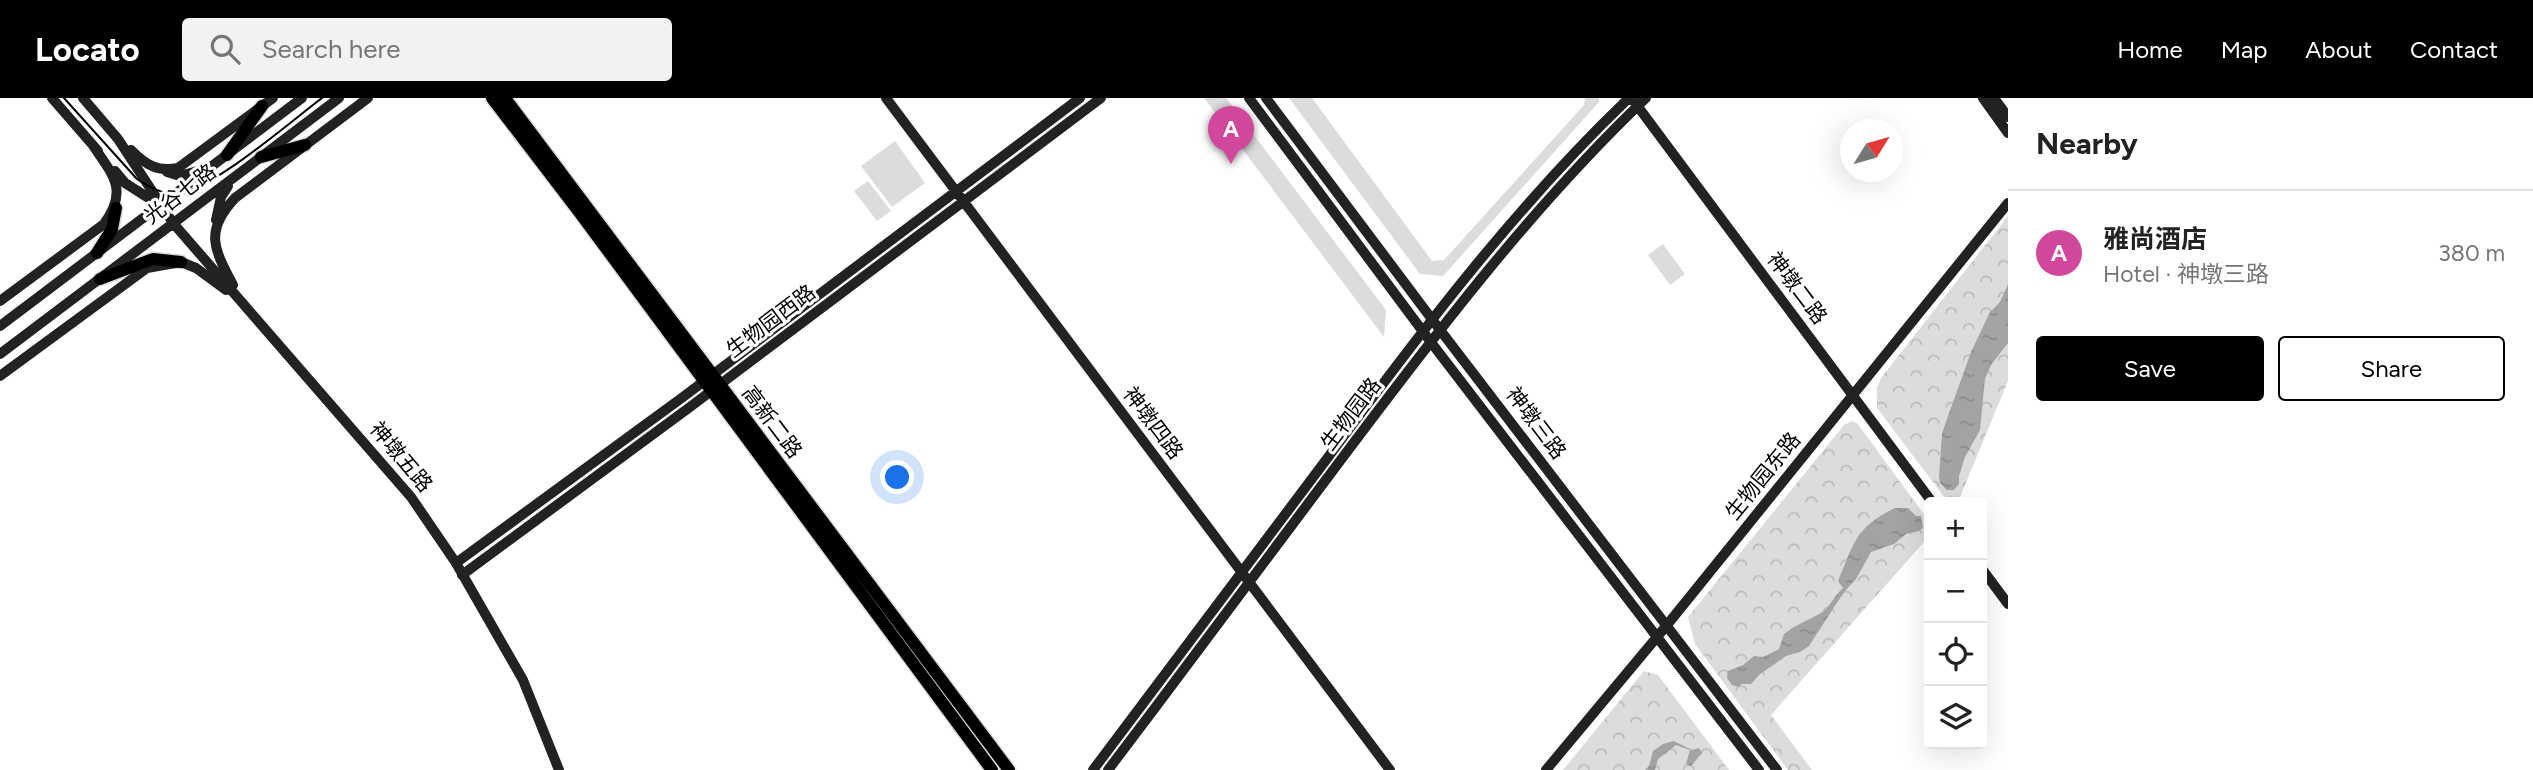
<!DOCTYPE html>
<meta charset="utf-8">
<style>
body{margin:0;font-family:Figtree,"Noto Sans SC",sans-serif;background:#f2f2f2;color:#222}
.controls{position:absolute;right:21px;bottom:21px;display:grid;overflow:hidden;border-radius:7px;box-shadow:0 7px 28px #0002}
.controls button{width:63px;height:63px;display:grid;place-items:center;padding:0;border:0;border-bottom:2px solid #e0e0e0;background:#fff;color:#222;font:35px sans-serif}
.compass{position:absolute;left:1840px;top:21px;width:63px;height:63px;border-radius:50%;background:#fff;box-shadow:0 7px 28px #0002;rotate:53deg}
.you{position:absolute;left:898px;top:380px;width:24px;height:24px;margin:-18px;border:5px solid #fff;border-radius:50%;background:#1a73e8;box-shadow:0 0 0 10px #1a73e833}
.badge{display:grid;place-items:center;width:46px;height:46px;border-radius:50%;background:#000;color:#fff;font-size:23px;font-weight:700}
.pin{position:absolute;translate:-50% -58px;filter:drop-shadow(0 2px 4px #0008)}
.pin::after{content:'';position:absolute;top:37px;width:24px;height:21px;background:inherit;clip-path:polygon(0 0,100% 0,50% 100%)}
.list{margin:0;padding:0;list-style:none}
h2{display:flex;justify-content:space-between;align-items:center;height:91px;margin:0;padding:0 28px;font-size:30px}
h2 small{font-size:23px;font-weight:400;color:#767676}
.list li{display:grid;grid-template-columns:46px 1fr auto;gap:21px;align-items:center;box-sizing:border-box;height:126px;padding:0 28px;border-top:2px solid #e0e0e0}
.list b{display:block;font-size:26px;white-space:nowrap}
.list p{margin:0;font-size:23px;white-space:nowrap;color:#767676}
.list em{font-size:23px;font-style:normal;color:#767676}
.actions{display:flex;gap:14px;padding:21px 28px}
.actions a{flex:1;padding:16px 0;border:2px solid #000;border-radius:7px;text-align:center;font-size:24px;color:#000}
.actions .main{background:#000;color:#fff}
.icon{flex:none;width:38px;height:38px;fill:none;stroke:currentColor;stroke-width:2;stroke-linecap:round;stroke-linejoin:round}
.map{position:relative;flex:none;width:2008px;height:672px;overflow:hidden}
header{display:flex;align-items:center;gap:42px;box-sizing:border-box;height:98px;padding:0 35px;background:#000;color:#fff}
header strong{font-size:33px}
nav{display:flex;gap:38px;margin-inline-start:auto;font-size:24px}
.search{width:490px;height:63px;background:#f2f2f2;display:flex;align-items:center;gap:18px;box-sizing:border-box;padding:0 24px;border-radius:7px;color:#767676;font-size:26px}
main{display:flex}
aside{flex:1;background:#fff}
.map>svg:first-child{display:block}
</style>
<header>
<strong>Locato</strong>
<div class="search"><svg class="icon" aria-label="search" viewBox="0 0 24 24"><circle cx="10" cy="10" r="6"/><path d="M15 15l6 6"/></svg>Search here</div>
<nav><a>Home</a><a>Map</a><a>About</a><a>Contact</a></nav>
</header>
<main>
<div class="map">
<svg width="2008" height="672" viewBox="0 0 2008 672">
<defs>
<pattern id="park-crowns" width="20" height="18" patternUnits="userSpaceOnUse" patternTransform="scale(1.75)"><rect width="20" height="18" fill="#dcdcdc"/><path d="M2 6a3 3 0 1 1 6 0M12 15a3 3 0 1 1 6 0" fill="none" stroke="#bbb"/></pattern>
<pattern id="water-ripples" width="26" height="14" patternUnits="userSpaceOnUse" patternTransform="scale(1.75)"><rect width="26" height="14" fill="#a3a3a3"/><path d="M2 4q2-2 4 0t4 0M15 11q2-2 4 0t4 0" fill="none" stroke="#8b8b8b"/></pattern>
</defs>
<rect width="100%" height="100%" fill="#fff"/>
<!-- grass -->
<path fill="#dcdcdc" d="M 1204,0 L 1226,0 L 1386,212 L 1384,239 Z
M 1289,0 L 1312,0 L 1432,163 L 1444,162 L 1584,7 L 1585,0 L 1599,0 L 1599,4 L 1443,178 L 1420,176 Z
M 895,43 L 925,85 L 892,109 L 861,68 Z
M 868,83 L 891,113 L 877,123 L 854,93 Z
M 1663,146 L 1685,176 L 1670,187 L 1648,157 Z"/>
<!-- park -->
<path fill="url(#park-crowns)" d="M 2008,118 L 2008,283 L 1958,404 L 1948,404 L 1877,310 L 1877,290 L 1881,280 Z
M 1852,323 L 1857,325 L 1929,423 L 1929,441 L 1924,444 L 1771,617 L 1812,672 L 1788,672 L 1695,546 L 1688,519 L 1844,327 Z
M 1644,573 L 1658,577 L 1729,672 L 1563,672 Z"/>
<!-- water -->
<path fill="url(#water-ripples)" d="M 2008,186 L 2008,245 L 1991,267 L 1985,281 L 1980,332 L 1965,359 L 1959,378 L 1959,386 L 1954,392 L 1947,392 L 1940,385 L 1939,379 L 1942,335 L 1971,254 L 1990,214 L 2000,204 Z
M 1895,410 L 1908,410 L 1916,418 L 1921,418 L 1923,430 L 1919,433 L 1906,436 L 1894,446 L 1871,454 L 1856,481 L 1844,494 L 1809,548 L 1800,554 L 1786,558 L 1760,576 L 1751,586 L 1741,586 L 1739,589 L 1732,587 L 1727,580 L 1728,573 L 1743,567 L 1754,558 L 1763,559 L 1779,551 L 1784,536 C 1796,526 1812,521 1824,513 C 1829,509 1835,497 1843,490 L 1838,483 C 1854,446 1854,430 1895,410 Z
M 1674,643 L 1692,652 L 1699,650 L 1702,655 L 1691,668 L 1686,666 L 1690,652 L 1676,647 L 1658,661 L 1655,672 L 1645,672 L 1649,668 L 1653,653 L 1663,646 Z"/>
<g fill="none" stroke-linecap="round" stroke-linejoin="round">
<defs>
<path id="primary" d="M 492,0 L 580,115 L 992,672
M 505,0 L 1009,672
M 227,57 L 262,8
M 261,59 L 305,47
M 97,155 L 112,131 L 116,110
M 100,181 L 153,161 L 181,164"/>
</defs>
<!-- primary casing -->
<use href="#primary" stroke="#dbdbdb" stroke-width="15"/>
<!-- secondary -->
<path stroke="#222" stroke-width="10" d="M 52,0 L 98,53
M 83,0 L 118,41 L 173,125 L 411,399 L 456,465 L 523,582 L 559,672
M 886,0 L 1390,672
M 1249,0 L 1430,243 L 1759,672
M 1266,0 L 1434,224 L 1777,672
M 1983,0 L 2008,35
M 1994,0 L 2008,19
M 1633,2 L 1932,404
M 131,52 C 146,67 157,74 178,70 L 273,0
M 115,73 L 125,85 L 158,106
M 167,74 L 180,78 L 201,72
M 216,122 L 221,99 L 228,88
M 233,187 C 214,151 204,133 235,100 L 368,0
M 0,203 L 104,126 C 128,93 114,78 94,49
M 0,228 L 302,0
M 0,256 L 339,0
M 0,278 L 147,170 L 181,164 L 196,170 L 226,192
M 456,465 L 683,299 L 1080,0
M 1982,471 L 2008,506
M 462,477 L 690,309 L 1101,0
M 1093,672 C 1171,569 1248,465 1326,362 C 1419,236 1515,109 1629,0
M 1108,672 C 1187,568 1265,463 1343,359 C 1437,234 1532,109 1646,0
M 1546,672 L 1667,527 L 2008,105"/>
<!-- primary -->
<use href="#primary" stroke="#000" stroke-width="12"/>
<!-- tram -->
<path stroke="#000" stroke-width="2" d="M 64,0 L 137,81 C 149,89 163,97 177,96 C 212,92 290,24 322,0"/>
</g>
<g text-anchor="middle" stroke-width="6" stroke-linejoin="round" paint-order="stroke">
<!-- street labels -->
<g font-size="21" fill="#000" stroke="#fff">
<text transform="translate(180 96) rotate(-37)" y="7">光谷七路</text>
<text transform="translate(1797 190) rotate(53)" y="7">神墩二路</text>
<text transform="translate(771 223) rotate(-37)" y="7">生物园西路</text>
<text transform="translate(1351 316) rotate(-53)" y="7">生物园路</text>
<text transform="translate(772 324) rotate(53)" y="7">高新二路</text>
<text transform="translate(1153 325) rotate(53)" y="7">神墩四路</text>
<text transform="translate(1536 325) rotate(53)" y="7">神墩三路</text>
<text transform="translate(401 359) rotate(50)" y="7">神墩五路</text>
<text transform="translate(1763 378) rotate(-51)" y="7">生物园东路</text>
</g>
</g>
</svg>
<div class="controls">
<button>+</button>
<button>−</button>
<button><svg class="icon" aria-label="locate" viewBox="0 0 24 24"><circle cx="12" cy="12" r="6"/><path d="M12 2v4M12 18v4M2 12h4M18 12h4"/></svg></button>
<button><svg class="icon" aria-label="layers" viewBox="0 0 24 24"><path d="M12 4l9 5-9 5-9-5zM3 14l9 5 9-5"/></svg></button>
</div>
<svg class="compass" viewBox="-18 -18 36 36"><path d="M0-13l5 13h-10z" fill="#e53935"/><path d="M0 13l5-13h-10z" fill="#767676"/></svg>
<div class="you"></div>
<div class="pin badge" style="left:1231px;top:66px;background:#d1479c">A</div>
</div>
<aside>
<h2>Nearby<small></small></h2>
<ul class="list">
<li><span class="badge" style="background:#d1479c">A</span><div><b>雅尚酒店</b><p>Hotel · 神墩三路</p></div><em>380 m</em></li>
</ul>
<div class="actions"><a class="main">Save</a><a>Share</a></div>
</aside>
</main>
